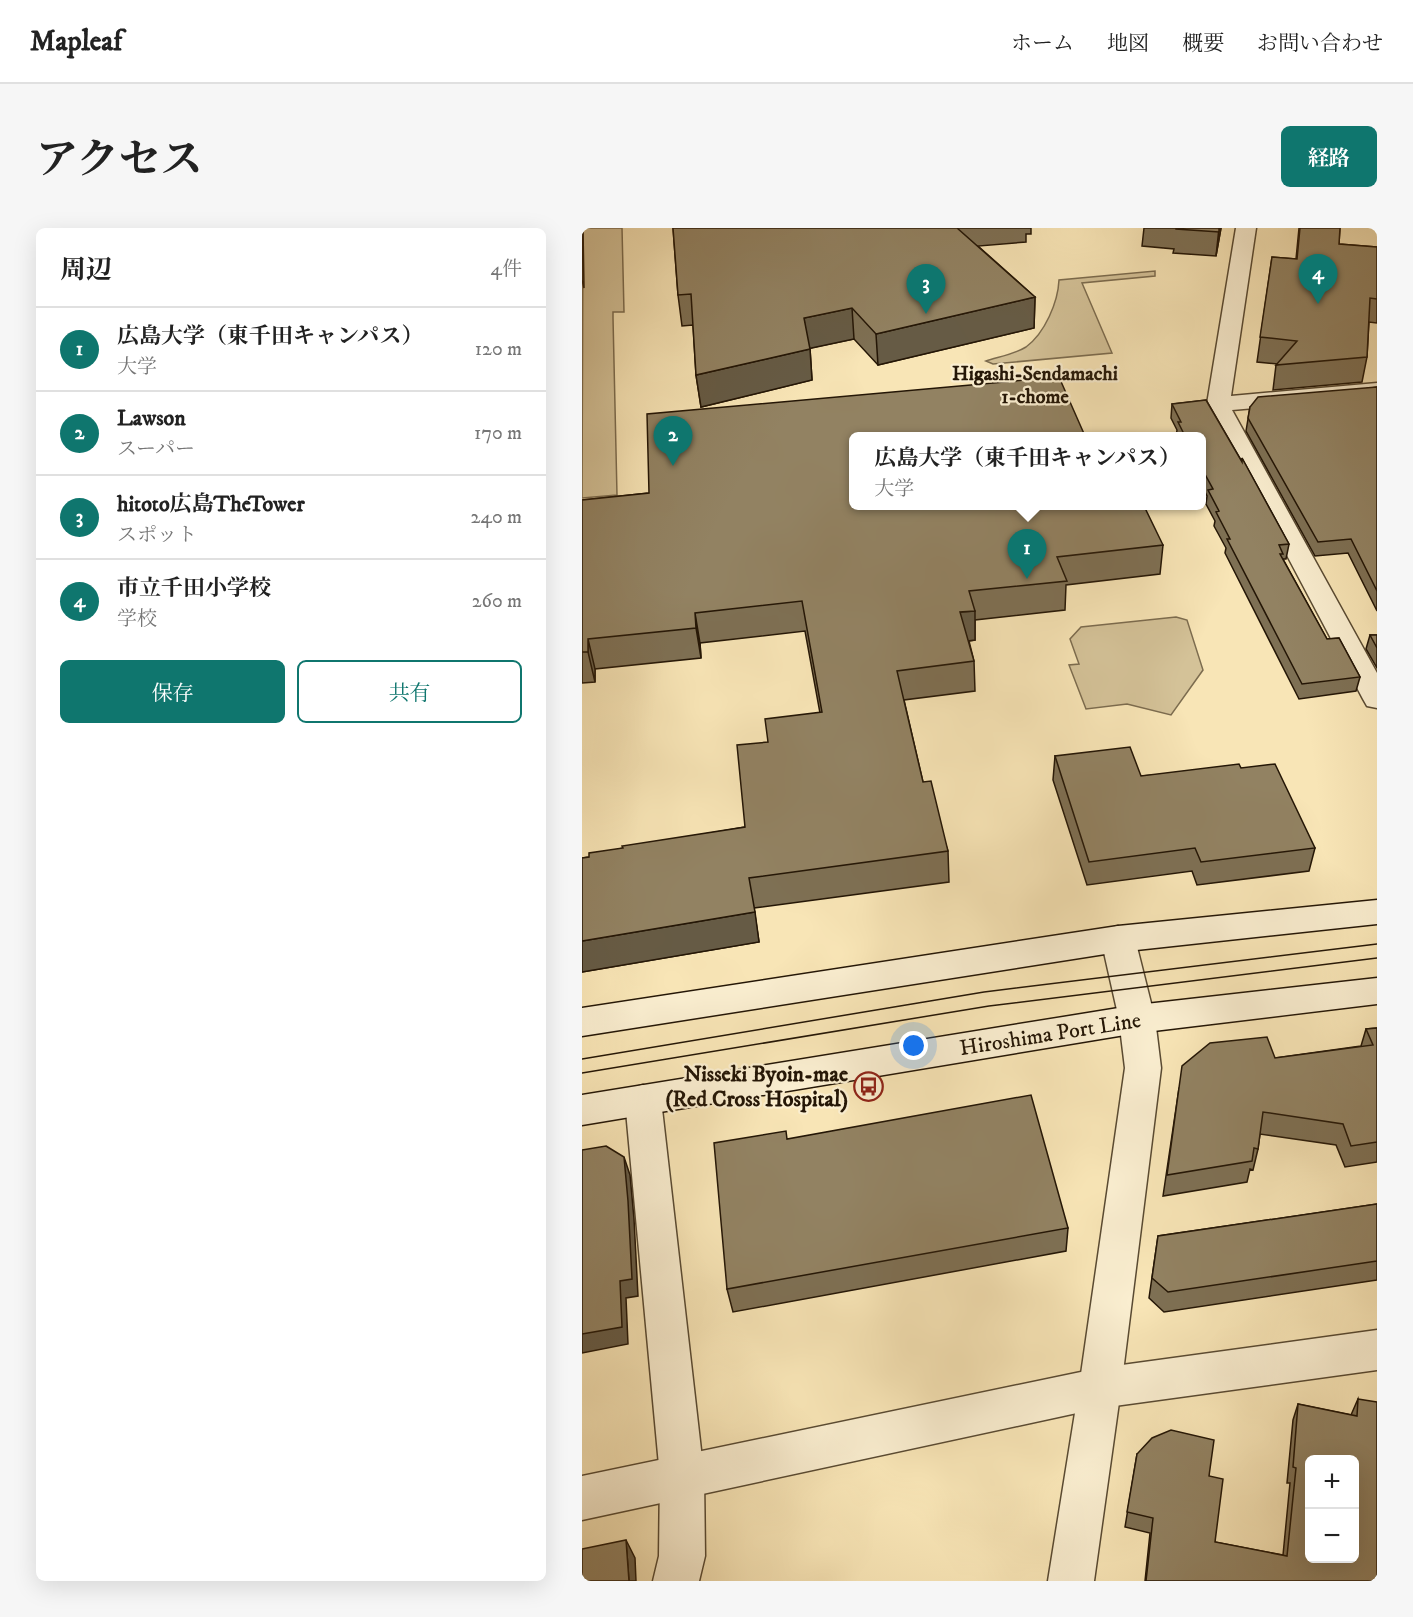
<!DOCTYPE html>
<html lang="ja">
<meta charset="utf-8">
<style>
body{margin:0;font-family:"IM FELL DW Pica","Noto Serif JP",serif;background:#f6f6f6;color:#222}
.controls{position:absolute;right:18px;bottom:18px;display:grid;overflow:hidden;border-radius:9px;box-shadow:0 6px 24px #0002}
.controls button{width:54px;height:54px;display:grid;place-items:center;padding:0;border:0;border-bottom:2px solid #e0e0e0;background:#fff;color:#222;font:30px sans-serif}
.you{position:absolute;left:332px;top:818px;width:21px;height:21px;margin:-15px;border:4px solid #fff;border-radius:50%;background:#1a73e8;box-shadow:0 0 0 9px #1a73e833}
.badge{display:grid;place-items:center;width:39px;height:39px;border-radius:50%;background:#0f766e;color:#fff;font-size:20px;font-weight:700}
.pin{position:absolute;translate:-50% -50px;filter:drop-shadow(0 2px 3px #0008)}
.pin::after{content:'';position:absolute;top:32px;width:21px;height:18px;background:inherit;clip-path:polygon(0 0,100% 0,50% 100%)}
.popup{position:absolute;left:267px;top:204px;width:357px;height:78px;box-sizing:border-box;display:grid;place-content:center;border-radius:9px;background:#fff;filter:drop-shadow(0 2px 4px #0005);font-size:20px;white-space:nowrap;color:#767676}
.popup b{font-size:22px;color:#222}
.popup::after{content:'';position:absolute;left:50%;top:100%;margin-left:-12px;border:12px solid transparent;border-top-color:#fff}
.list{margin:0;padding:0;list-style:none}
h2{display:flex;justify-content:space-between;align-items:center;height:78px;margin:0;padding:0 24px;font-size:26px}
h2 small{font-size:20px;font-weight:400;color:#767676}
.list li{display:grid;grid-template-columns:39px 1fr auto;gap:18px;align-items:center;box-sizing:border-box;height:84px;padding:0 24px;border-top:2px solid #e0e0e0}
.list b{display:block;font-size:22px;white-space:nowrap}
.list p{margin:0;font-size:20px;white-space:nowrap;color:#767676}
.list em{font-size:20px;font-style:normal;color:#767676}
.actions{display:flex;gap:12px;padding:18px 24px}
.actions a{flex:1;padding:14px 0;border:2px solid #0f766e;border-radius:9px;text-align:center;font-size:21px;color:#0f766e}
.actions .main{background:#0f766e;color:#fff}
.map{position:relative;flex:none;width:795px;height:1353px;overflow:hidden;border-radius:9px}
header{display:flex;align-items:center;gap:36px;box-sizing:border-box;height:84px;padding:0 30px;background:#fff;border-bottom:2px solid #e0e0e0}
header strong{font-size:28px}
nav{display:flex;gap:33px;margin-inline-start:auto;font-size:21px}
.intro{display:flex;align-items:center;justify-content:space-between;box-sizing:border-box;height:144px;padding:0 36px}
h1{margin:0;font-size:42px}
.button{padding:15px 27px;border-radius:9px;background:#0f766e;color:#fff;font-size:21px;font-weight:700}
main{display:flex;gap:36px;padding:0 36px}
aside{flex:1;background:#fff;border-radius:9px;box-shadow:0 6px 24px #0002}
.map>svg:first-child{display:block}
</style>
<header>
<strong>Mapleaf</strong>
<nav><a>ホーム</a><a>地図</a><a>概要</a><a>お問い合わせ</a></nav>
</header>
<div class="intro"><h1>アクセス</h1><a class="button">経路</a></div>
<main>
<aside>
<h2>周辺<small>4件</small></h2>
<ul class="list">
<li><span class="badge">1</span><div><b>広島大学（東千田キャンパス）</b><p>大学</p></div><em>120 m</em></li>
<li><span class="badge">2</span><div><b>Lawson</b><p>スーパー</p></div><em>170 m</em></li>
<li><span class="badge">3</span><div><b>hitoto広島TheTower</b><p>スポット</p></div><em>240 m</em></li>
<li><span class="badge">4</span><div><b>市立千田小学校</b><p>学校</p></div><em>260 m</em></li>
</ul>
<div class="actions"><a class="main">保存</a><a>共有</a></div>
</aside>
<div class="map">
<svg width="795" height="1353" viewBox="0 0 795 1353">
<rect width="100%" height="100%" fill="#f8e5b6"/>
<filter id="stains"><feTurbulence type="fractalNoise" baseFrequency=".00333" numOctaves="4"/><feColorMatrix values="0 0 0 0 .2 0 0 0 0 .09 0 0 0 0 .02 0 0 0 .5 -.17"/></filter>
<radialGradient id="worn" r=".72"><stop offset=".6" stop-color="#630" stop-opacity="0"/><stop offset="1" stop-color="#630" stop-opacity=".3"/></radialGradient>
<!-- green -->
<path fill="#d4c298" stroke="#7c6c4f" stroke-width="1.5" d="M 1,0 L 40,0 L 42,84 L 31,84 L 31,90 L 35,267 L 0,270 Z
M 573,43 L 573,48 L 500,55 L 530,125 L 411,136 L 404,133 C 416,129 433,126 444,119 C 463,105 476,74 477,52 Z
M 594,389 L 605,392 L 621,442 L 589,487 L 545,476 L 504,481 L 487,437 L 497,436 L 488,411 L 499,399 Z"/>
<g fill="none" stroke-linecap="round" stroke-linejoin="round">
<defs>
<path id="minor" d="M 654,0 L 674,0 L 649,168 L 795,155 L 795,169 L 650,182 L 795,445 L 795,480 L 785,478 L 781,471 L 625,176 Z
M 536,698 L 548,702 L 553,711 L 573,791 L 579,840 L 539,1160 L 512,1353 L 466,1353 L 497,1160 L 543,840 L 537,791 L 519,711 L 524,702 Z
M 61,857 L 74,861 L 79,872 L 122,1248 L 123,1328 L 117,1353 L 71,1353 L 77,1328 L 78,1248 L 43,872 L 48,861 Z"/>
<path id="tertiary" d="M 795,1102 L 795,1142 L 518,1180 L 0,1292 L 0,1248 L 518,1140 Z"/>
<path id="secondary" d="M 795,672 L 795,696 L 536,724 L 0,808 L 0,780 L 536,698 Z
M 795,750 L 795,776 L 555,805 L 0,897 L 0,867 L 555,777 Z"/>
</defs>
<!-- minor casing -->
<use href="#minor" stroke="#594a32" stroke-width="3"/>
<!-- tertiary casing -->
<use href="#tertiary" stroke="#594a32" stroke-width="3"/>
<!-- secondary casing -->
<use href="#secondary" stroke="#241606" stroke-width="3"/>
<!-- minor -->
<use href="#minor" fill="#faeed0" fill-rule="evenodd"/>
<!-- tertiary -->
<use href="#tertiary" fill="#faeed0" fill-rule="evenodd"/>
<!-- secondary -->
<use href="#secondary" fill="#faeed0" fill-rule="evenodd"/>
<!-- tram -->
<path stroke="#241606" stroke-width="1.5" d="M 0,831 L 402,764 L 795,716
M 0,845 L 407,778 L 795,730"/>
</g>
<!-- wall -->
<path fill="#7e7054" stroke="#241606" stroke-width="1.5" d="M 91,0 L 449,0 L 449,6 L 444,6 L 444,14 L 396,18 L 453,69 L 452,100 L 296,137 L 272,111 L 228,120 L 230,152 L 119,179 L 114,147 L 111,97 L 100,98 L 96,67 Z
M 562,0 L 639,0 L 634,28 L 591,25 L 592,21 L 560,18 Z
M 717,0 L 758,0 L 757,16 L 795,19 L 795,95 L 787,94 L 785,129 L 780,154 L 691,162 L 694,137 L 696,136 L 675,134 L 690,29 L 714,31 Z
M 795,159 L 795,383 L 766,325 L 733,328 L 664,203 L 668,179 Z
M 624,172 L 660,234 L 660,230 L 707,316 L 704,331 L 701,331 L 745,411 L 757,410 L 778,449 L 774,463 L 717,471 L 643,325 L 644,320 L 632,298 L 633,293 L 624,276 L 625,268 L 619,256 L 619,208 L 594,208 L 595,202 L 589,190 L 590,176 Z
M 271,208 L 581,317 L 578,346 L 484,357 L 483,382 L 393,392 L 393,412 L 387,413 L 392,433 L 393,463 L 322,472 L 341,554 L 366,623 L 367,654 L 172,680 L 177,714 L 0,744 L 0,630 L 7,629 L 41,620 L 163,599 L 186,514 L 238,485 L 223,403 L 118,415 L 119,430 L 13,441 L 13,454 L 0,455 L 0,272 L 67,265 Z
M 788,407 L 795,407 L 795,440 L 784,421 Z
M 473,528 L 559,548 L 659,540 L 733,620 L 727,643 L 615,657 L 610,643 L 505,657 L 471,552 Z
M 795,800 L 795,934 L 763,939 L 754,917 L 678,906 L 676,921 L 671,942 L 668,941 L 665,954 L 581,968 L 597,860 L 693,830 L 779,818 L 784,801 Z
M 206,911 L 486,1000 L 484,1023 L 151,1084 L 145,1061 Z
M 795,976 L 795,1052 L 582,1084 L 567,1070 L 576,1008 Z
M 776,1171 L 795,1353 L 563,1353 L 568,1305 L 543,1299 L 555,1226 L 627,1248 L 633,1314 L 701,1327 L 708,1255 L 705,1255 L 711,1192 L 716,1176 L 769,1187 Z"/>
<!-- shaded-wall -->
<path fill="#665b45" stroke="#241606" stroke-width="1.5" d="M 0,0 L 1,0 L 2,60 L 0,52 Z
M 637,0 L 639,0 L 634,28 Z
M 453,69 L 452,100 L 296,137 L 294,106 Z
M 270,80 L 272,111 L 225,121 L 222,90 Z
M 228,121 L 230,152 L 119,179 L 114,147 Z
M 393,383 L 393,412 L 378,414 L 378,384 Z
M 113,385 L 118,415 L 119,430 L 114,400 Z
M 6,411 L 13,441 L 13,454 L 6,424 Z
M 173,684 L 177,714 L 0,744 L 0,713 Z
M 42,929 L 48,947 L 52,991 L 56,1068 L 44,1070 L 46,1116 L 0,1125 L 0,1106 L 38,1053 Z
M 44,1312 L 53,1330 L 54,1353 L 47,1353 Z"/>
<!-- building -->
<path fill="#928262" stroke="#241606" stroke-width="1.5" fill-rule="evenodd" d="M 91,0 L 375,0 L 453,69 L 294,106 L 270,80 L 222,90 L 228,121 L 114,147 L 109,66 L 96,67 Z
M 594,0 L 637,0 L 637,4 L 594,1 Z
M 718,0 L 758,0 L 757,16 L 795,19 L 795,71 L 788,70 L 785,129 L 694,137 L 715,113 L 678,109 L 690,29 L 715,31 Z
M 477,149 L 503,208 L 271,208 L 271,278 L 562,278 L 581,317 L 475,329 L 485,353 L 387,363 L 393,383 L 378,384 L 392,433 L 315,443 L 341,554 L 349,553 L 366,623 L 167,650 L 173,684 L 0,713 L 0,630 L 7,629 L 7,625 L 41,620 L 40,618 L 163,599 L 155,517 L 186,514 L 183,491 L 240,484 L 220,373 L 113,385 L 114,400 L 6,411 L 6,424 L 0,424 L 0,272 L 67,265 L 65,186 Z
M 795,159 L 795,363 L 769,311 L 736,314 L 666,190 L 668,179 L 676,169 Z
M 624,172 L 660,234 L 660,230 L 707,316 L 697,317 L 701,326 L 698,326 L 745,411 L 757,410 L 778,449 L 720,456 L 645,311 L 648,311 L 634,284 L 637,283 L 626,262 L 631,261 L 619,239 L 619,208 L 603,208 L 596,194 L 599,194 L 590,176 Z
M 788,407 L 795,407 L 795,420 Z
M 548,519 L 559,548 L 657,536 L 659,540 L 693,536 L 733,620 L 619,634 L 613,620 L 507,634 L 473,528 Z
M 795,800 L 795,914 L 769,918 L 761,896 L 681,884 L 676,921 L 672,920 L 670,933 L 585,947 L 600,838 L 628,815 L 685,809 L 693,830 L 791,817 L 784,801 Z
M 449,867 L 486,1000 L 145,1061 L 132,915 L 204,903 L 205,911 Z
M 24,918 L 42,929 L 46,973 L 50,1051 L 38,1053 L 40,1099 L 0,1106 L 0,922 Z
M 795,976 L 795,1033 L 586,1064 L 570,1050 L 576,1008 Z
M 776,1171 L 795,1174 L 795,1353 L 564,1353 L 571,1290 L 545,1284 L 555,1226 L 570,1210 L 589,1202 L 632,1212 L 627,1248 L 641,1251 L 633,1314 L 705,1328 L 714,1240 L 711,1239 L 716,1176 L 775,1188 ZM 728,1232 L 772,1232 L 772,1330 L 728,1330 Z
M 44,1312 L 47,1353 L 0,1353 L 0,1321 Z"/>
<!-- icons -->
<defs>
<symbol id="bus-ring" viewBox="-11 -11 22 22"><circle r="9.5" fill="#faeed0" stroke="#8f2418" stroke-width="1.5"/><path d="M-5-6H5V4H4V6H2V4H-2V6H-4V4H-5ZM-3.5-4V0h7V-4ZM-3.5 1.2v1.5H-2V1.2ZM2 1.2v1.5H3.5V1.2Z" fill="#8f2418"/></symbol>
</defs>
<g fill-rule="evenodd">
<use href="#bus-ring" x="270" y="842" width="33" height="33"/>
</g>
<g text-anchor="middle" stroke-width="4.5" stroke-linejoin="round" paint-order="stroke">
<!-- far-neighbourhood labels -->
<g font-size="20" font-weight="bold" fill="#241606" stroke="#faeed0">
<text x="453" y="152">Higashi-Sendamachi<tspan x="453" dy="23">1-chome</tspan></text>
</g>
<!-- street labels -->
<g font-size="22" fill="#241606" stroke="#faeed0">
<text transform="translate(468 805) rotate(-9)" y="8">Hiroshima Port Line</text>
</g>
<!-- poi labels -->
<g font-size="22" font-weight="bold" fill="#241606" stroke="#faeed0" text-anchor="end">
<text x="266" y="853">Nisseki Byoin-mae<tspan x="266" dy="25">(Red Cross Hospital)</tspan></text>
</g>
</g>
<rect width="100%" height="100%" filter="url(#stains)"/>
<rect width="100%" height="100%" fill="url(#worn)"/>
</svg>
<div class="controls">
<button>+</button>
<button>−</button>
</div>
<div class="you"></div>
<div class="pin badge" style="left:445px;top:351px">1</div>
<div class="popup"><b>広島大学（東千田キャンパス）</b>大学</div>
<div class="pin badge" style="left:91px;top:238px">2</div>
<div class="pin badge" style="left:344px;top:86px">3</div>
<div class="pin badge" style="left:736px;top:76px">4</div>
</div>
</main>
